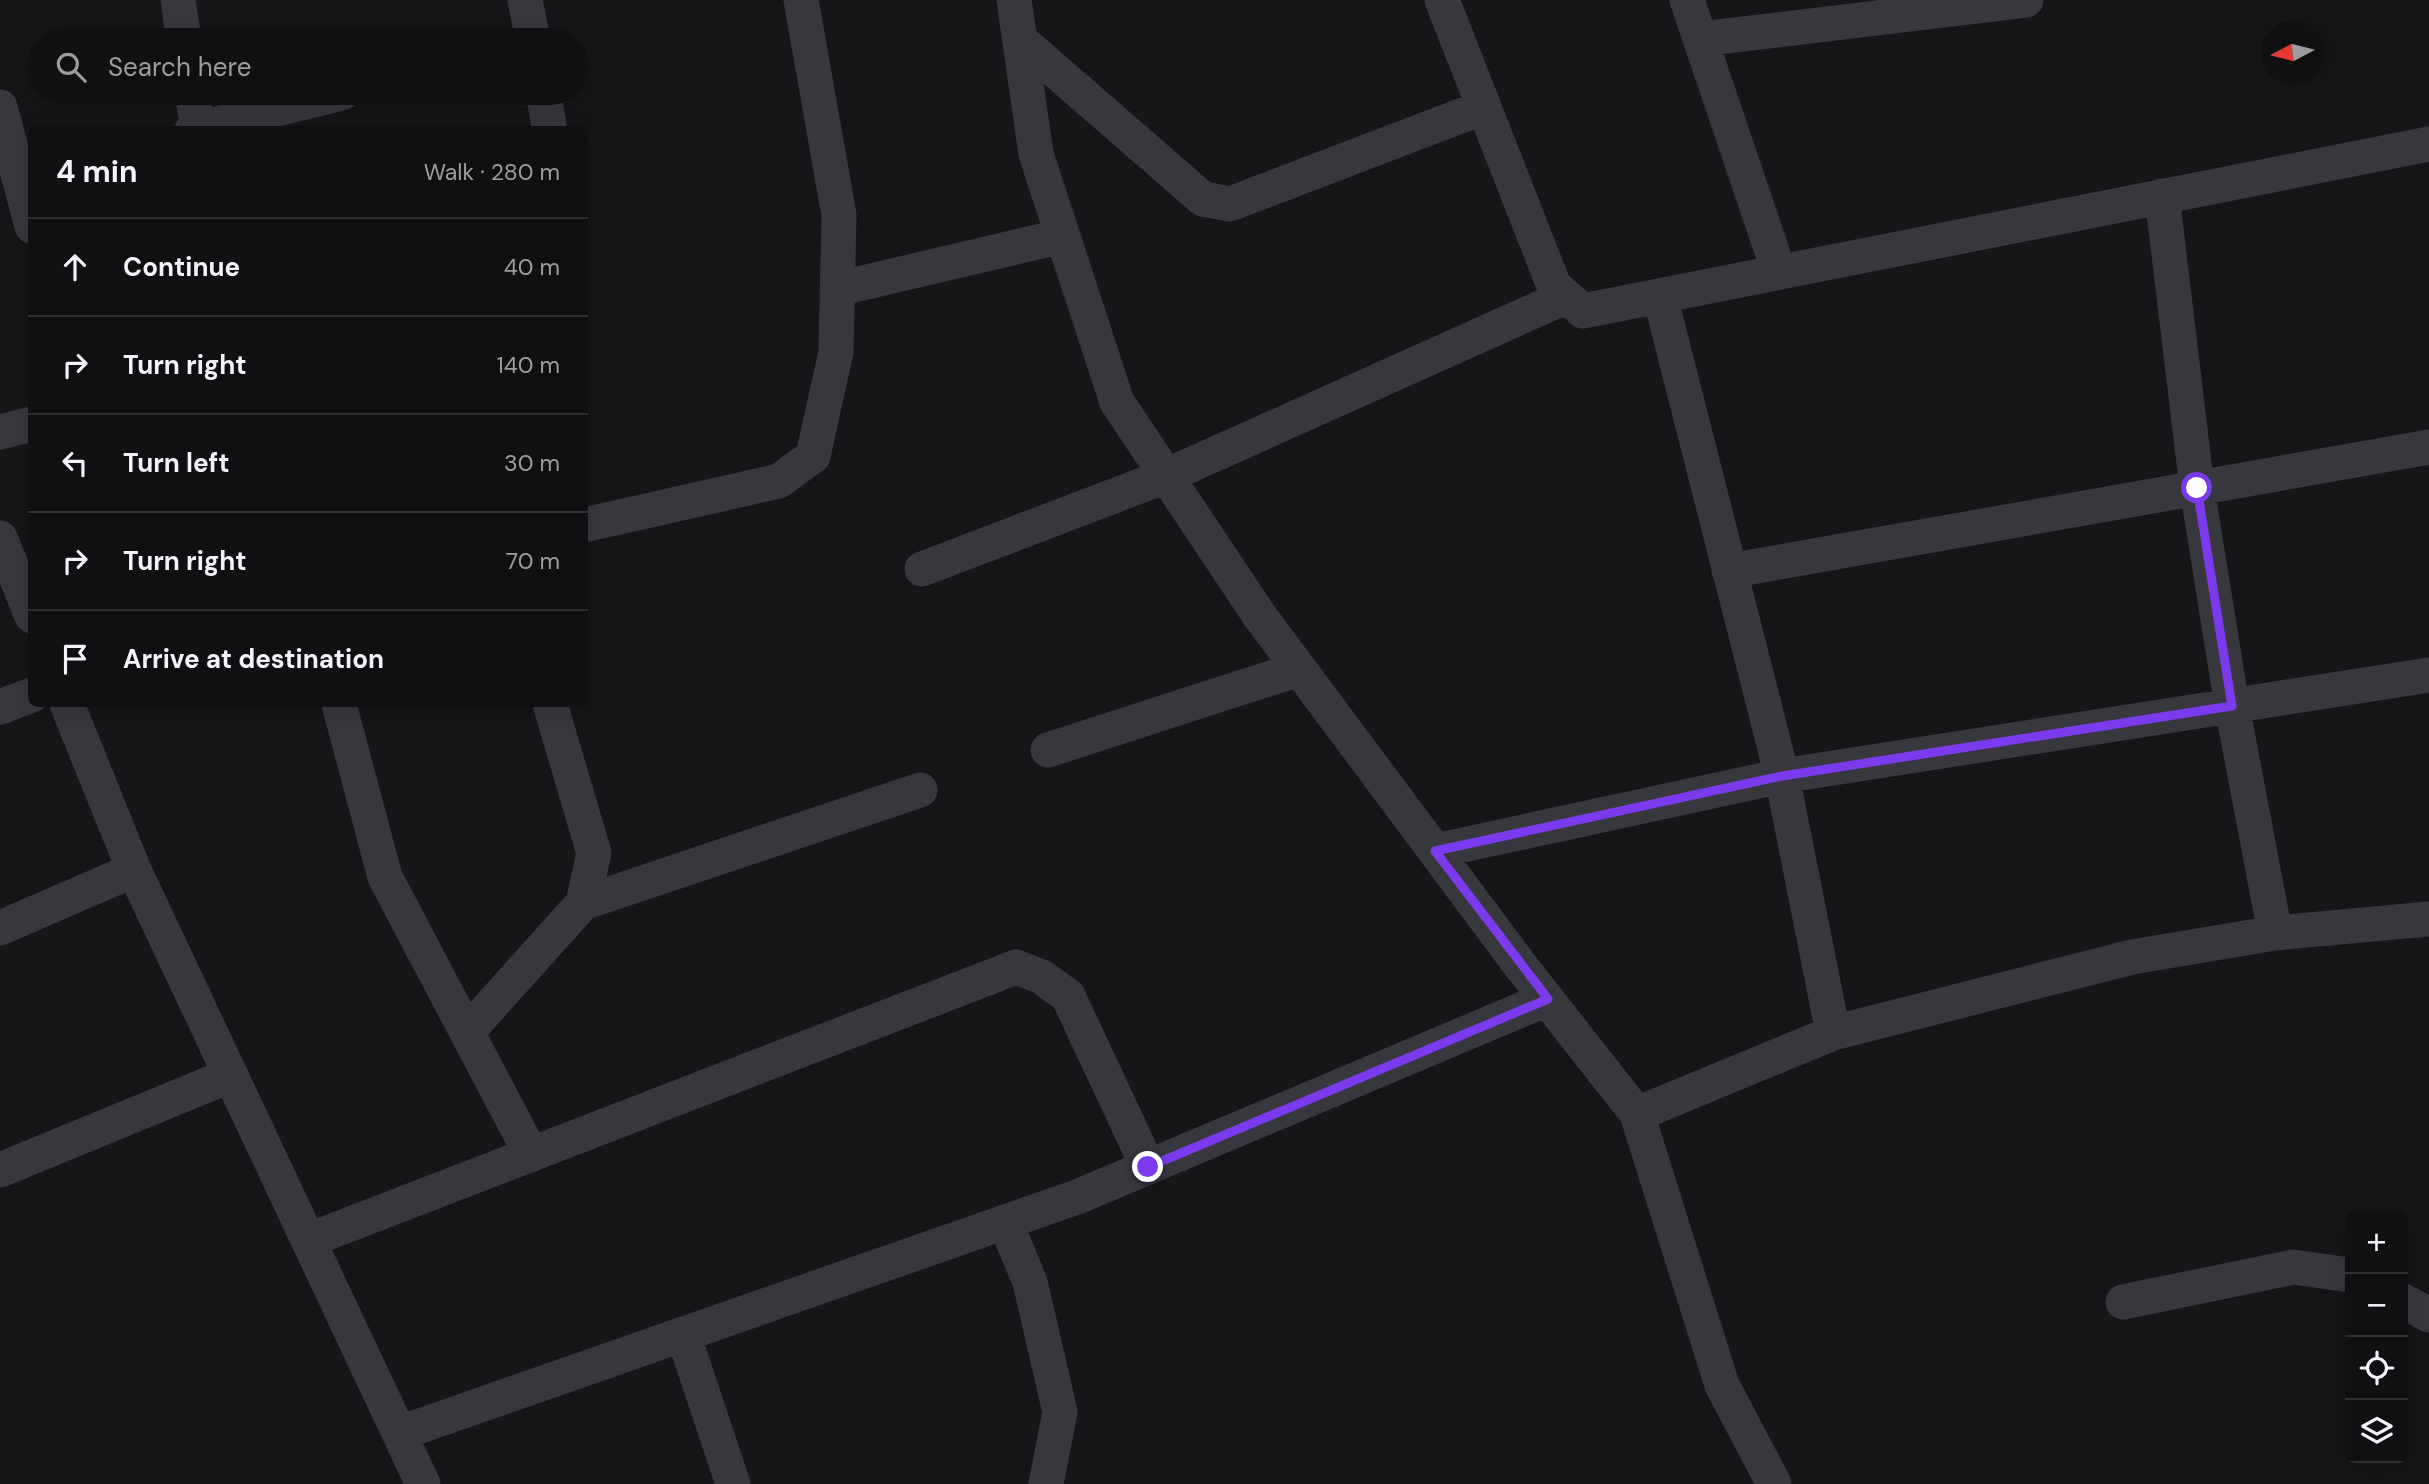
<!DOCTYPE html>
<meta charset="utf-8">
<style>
body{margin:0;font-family:"DM Sans",sans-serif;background:#1e1e20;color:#f1f3f6}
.controls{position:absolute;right:21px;bottom:21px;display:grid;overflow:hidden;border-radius:10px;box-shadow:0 7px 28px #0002}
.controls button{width:63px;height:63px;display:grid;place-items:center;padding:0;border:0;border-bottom:2px solid #303032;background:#101012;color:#f1f3f6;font:35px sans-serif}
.compass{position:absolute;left:2261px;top:21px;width:63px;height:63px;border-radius:50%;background:#101012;box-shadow:0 7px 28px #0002;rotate:263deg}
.stop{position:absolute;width:21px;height:21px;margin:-16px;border:5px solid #7c3aed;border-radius:50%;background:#fff}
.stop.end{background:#7c3aed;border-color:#fff;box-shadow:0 2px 7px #0008}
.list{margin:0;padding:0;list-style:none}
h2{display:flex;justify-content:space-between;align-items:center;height:91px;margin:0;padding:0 28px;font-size:30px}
h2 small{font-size:23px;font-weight:400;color:#9c9d9f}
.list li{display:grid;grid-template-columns:46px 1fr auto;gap:21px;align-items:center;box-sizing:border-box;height:98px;padding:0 28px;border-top:2px solid #303032}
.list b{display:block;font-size:26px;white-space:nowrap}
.list em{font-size:23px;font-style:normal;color:#9c9d9f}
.icon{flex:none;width:38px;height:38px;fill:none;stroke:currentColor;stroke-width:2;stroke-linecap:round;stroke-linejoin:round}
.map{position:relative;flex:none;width:2429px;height:1484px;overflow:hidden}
.search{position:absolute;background:#101012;box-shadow:0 7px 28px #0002;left:28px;top:28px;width:560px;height:77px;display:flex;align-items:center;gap:18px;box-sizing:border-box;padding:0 24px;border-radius:38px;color:#9c9d9f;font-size:26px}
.panel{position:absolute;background:#101012;box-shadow:0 7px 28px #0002;left:28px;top:126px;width:560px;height:581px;border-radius:10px}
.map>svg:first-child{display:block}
</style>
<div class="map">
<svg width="2429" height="1484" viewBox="0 0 2429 1484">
<rect width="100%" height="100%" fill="#161618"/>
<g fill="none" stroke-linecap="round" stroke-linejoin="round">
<!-- minor -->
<path stroke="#37383d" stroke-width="35" d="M 178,0 L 184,40
M 525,0 L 533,40
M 1014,0 L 1036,154 L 1117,402 L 1259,615 L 1520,965 L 1637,1114 L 1722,1385 L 1774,1484
M 1442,0 L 1554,286 L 1583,311 L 2429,144
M 1687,0 L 1779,272
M 1701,39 L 2026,0
M 1020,40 L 1203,199 L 1230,204 L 1484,107
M 192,93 L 198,130
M 543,93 L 550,130
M 0,107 L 32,226
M 192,130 L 342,93
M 2162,196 L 2197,488 L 2232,706 L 2275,933
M 837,289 L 1063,236
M 1660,296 L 1782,776 L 1833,1033
M 0,432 L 32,424
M 584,525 L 779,481 L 813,456 L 836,352 L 839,215 L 801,0
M 0,538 L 32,616
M 922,569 L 1166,476 L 1565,297
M 1729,571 L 2429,447
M 67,704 L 134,870 L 423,1484
M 339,704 L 385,877 L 531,1154
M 0,707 L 32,695
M 1048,750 L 1299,669
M 1435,851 L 1782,776 L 2429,675
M 583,903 L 920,790
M 0,928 L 134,870
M 467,1032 L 583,903 L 594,853 L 550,704
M 1637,1114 L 1833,1033 L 2132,957 L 2275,933 L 2429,919
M 0,1170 L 231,1075
M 1005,1222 L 1030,1282 L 1060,1412 L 1046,1484
M 309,1240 L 1016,967 L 1042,977 L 1068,996 L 1148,1167
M 2403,1301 L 2429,1315
M 2123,1302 L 2293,1267 L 2350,1275
M 683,1334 L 733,1484
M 400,1433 L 1077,1197 L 1547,999"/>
</g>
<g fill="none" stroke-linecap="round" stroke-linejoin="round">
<!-- route -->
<path stroke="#7c3aed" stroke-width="9" d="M 1148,1167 L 1548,999 L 1435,851 L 1782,776 L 2232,706 L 2197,488"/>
</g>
</svg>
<div class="controls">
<button>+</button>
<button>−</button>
<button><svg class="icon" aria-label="locate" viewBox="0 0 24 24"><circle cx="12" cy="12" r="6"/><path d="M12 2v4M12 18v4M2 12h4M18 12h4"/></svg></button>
<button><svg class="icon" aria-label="layers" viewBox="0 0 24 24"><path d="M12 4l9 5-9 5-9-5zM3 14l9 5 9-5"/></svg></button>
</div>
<svg class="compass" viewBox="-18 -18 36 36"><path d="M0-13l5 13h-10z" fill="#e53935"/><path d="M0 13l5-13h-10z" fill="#9c9d9f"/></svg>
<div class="stop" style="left:2197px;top:488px"></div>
<div class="stop end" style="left:1148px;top:1167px"></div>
<div class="search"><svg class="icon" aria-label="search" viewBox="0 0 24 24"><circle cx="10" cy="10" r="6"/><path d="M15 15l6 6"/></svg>Search here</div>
<section class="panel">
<h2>4 min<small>Walk · 280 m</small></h2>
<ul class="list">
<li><svg class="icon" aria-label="ahead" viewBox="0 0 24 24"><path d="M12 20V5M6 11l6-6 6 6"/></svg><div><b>Continue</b></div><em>40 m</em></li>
<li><svg class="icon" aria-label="right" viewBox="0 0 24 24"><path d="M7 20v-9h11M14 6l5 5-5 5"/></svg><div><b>Turn right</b></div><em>140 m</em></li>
<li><svg class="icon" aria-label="left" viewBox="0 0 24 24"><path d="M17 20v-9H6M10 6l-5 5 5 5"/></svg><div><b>Turn left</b></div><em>30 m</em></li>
<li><svg class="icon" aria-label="right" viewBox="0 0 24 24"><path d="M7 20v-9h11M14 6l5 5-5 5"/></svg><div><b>Turn right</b></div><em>70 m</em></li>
<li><svg class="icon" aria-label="arrive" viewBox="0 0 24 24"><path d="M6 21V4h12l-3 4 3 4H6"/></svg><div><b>Arrive at destination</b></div></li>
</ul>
</section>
</div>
